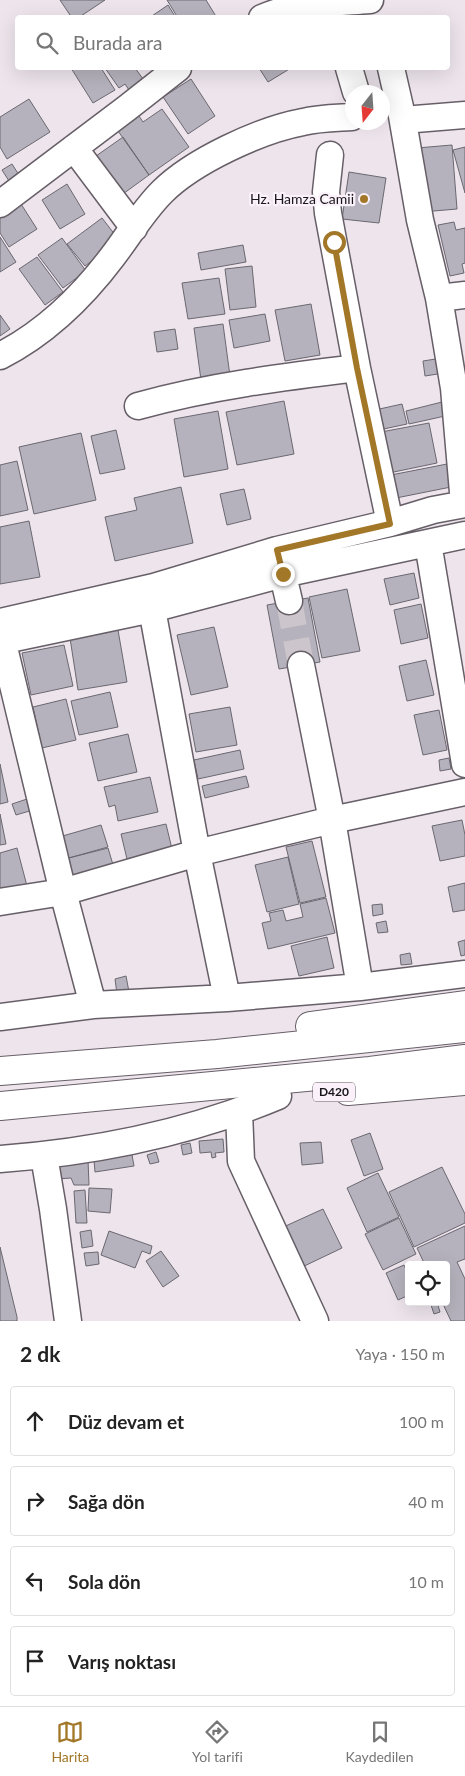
<!DOCTYPE html>
<html lang="tr">
<meta charset="utf-8">
<style>
body{margin:0;font-family:Lato,sans-serif;background:#f2f2f2;color:#222}
.controls{position:absolute;right:15px;bottom:15px;display:grid;overflow:hidden;border-radius:5px;box-shadow:0 5px 20px #0002}
.controls button{width:45px;height:45px;display:grid;place-items:center;padding:0;border:0;border-bottom:1px solid #e0e0e0;background:#fff;color:#222;font:25px sans-serif}
.compass{position:absolute;left:345px;top:85px;width:45px;height:45px;border-radius:50%;background:#fff;box-shadow:0 5px 20px #0002;rotate:197deg}
.stop{position:absolute;width:15px;height:15px;margin:-11px;border:4px solid #a27728;border-radius:50%;background:#fff}
.stop.end{background:#a27728;border-color:#fff;box-shadow:0 1px 5px #0008}
.list{margin:0;padding:0;list-style:none}
h2{display:flex;justify-content:space-between;align-items:center;height:65px;margin:0;padding:0 20px;font-size:21px}
h2 small{font-size:16px;font-weight:400;color:#767676}
.list li{display:grid;grid-template-columns:32px 1fr auto;gap:15px;align-items:center;box-sizing:border-box;height:70px;margin:0 10px 10px;padding:0 10px;border:1px solid #e0e0e0;border-radius:5px}
.list b{display:block;font-size:19px;white-space:nowrap}
.list em{font-size:16px;font-style:normal;color:#767676}
.icon{flex:none;width:28px;height:28px;fill:none;stroke:currentColor;stroke-width:2;stroke-linecap:round;stroke-linejoin:round}
.map{position:relative;flex:none;width:465px;height:1321px;overflow:hidden}
.search{position:absolute;background:#fff;box-shadow:0 5px 20px #0002;left:15px;right:15px;top:15px;height:55px;display:flex;align-items:center;gap:12px;box-sizing:border-box;padding:0 18px;border-radius:5px;color:#767676;font-size:19px}
.sheet{height:385px;background:#fff}
nav{display:flex;justify-content:space-around;align-items:center;box-sizing:border-box;height:70px;border-top:1px solid #e0e0e0;background:#fff;font-size:14px;color:#767676}
nav a{display:grid;justify-items:center;gap:2px}
nav .on{color:#a27728}
.map>svg:first-child{display:block}
</style>
<div class="map">
<svg width="465" height="1321" viewBox="0 0 465 1321">
<rect width="100%" height="100%" fill="#ede4ec"/>
<!-- building -->
<path fill="#b6b2bd" stroke="#6b6871" d="M 60,0 L 105,0 L 78,18 L 72,18 Z
M 167,0 L 206,0 L 217,18 L 178,18 Z
M 168,5 L 176,18 L 149,18 Z
M 71,68 L 101,68 L 115,90 L 93,103 Z
M 105,68 L 135,68 L 146,83 L 131,93 L 125,84 L 119,88 Z
M 259,68 L 291,68 L 268,82 Z
M 191,79 L 215,116 L 188,134 L 163,97 Z
M 29,99 L 50,132 L 7,159 L 0,147 L 0,117 Z
M 162,109 L 189,147 L 149,175 L 118,131 L 139,116 L 143,122 Z
M 123,137 L 149,175 L 116,199 L 89,161 Z
M 452,145 L 457,209 L 422,212 L 417,148 Z
M 465,147 L 465,193 L 453,150 Z
M 12,164 L 19,175 L 9,181 L 2,170 Z
M 349,172 L 386,178 L 379,223 L 342,219 Z
M 67,184 L 85,214 L 60,229 L 42,200 Z
M 21,204 L 37,229 L 9,247 L 0,233 L 0,218 Z
M 102,218 L 119,240 L 85,266 L 67,244 Z
M 454,222 L 456,230 L 465,228 L 465,263 L 462,264 L 464,273 L 450,276 L 438,225 Z
M 0,237 L 16,262 L 0,272 Z
M 62,238 L 86,271 L 63,288 L 38,255 Z
M 243,245 L 246,262 L 201,270 L 198,253 Z
M 37,257 L 63,292 L 45,305 L 19,269 Z
M 252,266 L 256,307 L 230,310 L 225,269 Z
M 219,278 L 225,314 L 188,319 L 182,283 Z
M 311,304 L 320,355 L 285,361 L 275,310 Z
M 265,314 L 270,341 L 234,348 L 229,320 Z
M 0,315 L 10,329 L 0,336 Z
M 223,324 L 230,376 L 201,380 L 194,328 Z
M 175,329 L 178,349 L 157,352 L 154,332 Z
M 442,358 L 444,373 L 425,376 L 423,361 Z
M 284,401 L 294,454 L 237,465 L 226,412 Z
M 442,402 L 445,416 L 409,424 L 406,411 Z
M 402,404 L 407,424 L 379,430 L 375,410 Z
M 218,411 L 228,469 L 184,477 L 174,419 Z
M 429,423 L 437,463 L 389,473 L 381,432 Z
M 116,430 L 125,469 L 100,474 L 91,436 Z
M 81,433 L 96,500 L 34,514 L 19,447 Z
M 17,461 L 28,510 L 0,516 L 0,465 Z
M 447,464 L 451,487 L 396,498 L 391,475 Z
M 181,487 L 193,543 L 115,561 L 105,517 L 137,510 L 134,498 Z
M 244,489 L 251,519 L 227,525 L 220,494 Z
M 29,521 L 40,577 L 0,584 L 0,527 Z
M 414,573 L 419,598 L 390,605 L 384,579 Z
M 347,589 L 360,651 L 322,658 L 309,597 Z
M 308,598 L 320,662 L 279,669 L 267,605 Z
M 421,604 L 428,638 L 401,644 L 394,610 Z
M 214,627 L 228,687 L 191,695 L 177,635 Z
M 118,630 L 127,682 L 78,690 L 70,638 Z
M 64,645 L 73,686 L 31,695 L 22,653 Z
M 426,660 L 434,695 L 407,701 L 399,666 Z
M 110,692 L 118,727 L 79,735 L 71,701 Z
M 66,699 L 76,740 L 42,748 L 33,707 Z
M 230,707 L 237,745 L 196,752 L 189,714 Z
M 439,710 L 447,750 L 423,755 L 414,715 Z
M 128,734 L 137,772 L 98,781 L 89,743 Z
M 240,750 L 244,769 L 198,779 L 194,760 Z
M 449,758 L 451,769 L 440,771 L 439,760 Z
M 0,764 L 8,802 L 0,804 Z
M 246,776 L 249,787 L 205,798 L 202,786 Z
M 150,777 L 158,812 L 118,821 L 115,805 L 109,807 L 104,787 Z
M 30,798 L 33,810 L 16,815 L 12,804 Z
M 0,814 L 6,844 L 0,845 Z
M 462,820 L 465,835 L 465,856 L 440,861 L 432,826 Z
M 166,824 L 172,849 L 127,859 L 121,834 Z
M 101,825 L 108,847 L 65,859 L 59,837 Z
M 312,841 L 326,897 L 300,903 L 286,847 Z
M 17,848 L 27,886 L 0,893 L 0,853 Z
M 108,848 L 114,868 L 71,880 L 65,859 Z
M 288,857 L 299,904 L 267,912 L 255,865 Z
M 465,883 L 465,910 L 453,912 L 448,887 Z
M 326,898 L 335,933 L 268,949 L 262,923 L 271,921 L 269,913 L 283,910 L 286,921 L 303,917 L 300,904 Z
M 382,904 L 383,914 L 373,916 L 372,905 Z
M 386,921 L 388,932 L 378,933 L 376,923 Z
M 327,937 L 334,968 L 299,976 L 291,946 Z
M 465,940 L 465,955 L 461,956 L 458,942 Z
M 410,953 L 412,964 L 401,965 L 400,955 Z
M 126,976 L 129,992 L 117,994 L 115,979 Z
M 370,1133 L 383,1169 L 364,1176 L 351,1140 Z
M 223,1139 L 224,1152 L 215,1153 L 216,1157 L 212,1158 L 211,1152 L 200,1153 L 199,1141 Z
M 321,1142 L 323,1163 L 302,1165 L 300,1143 Z
M 190,1143 L 192,1153 L 183,1155 L 181,1145 Z
M 156,1152 L 159,1162 L 150,1164 L 147,1155 Z
M 132,1155 L 134,1166 L 95,1172 L 94,1160 Z
M 88,1160 L 89,1185 L 74,1185 L 71,1178 L 57,1179 L 56,1162 Z
M 442,1167 L 465,1214 L 465,1223 L 414,1247 L 389,1192 Z
M 378,1173 L 399,1217 L 367,1232 L 347,1188 Z
M 89,1188 L 112,1189 L 110,1213 L 88,1211 Z
M 85,1190 L 87,1223 L 76,1223 L 74,1191 Z
M 323,1209 L 342,1248 L 298,1269 L 279,1229 Z
M 399,1218 L 416,1254 L 383,1270 L 365,1234 Z
M 465,1226 L 465,1259 L 457,1262 L 465,1279 L 465,1321 L 451,1321 L 442,1302 L 446,1302 L 446,1265 L 425,1265 L 417,1248 Z
M 91,1230 L 93,1246 L 82,1248 L 80,1232 Z
M 109,1231 L 152,1246 L 150,1254 L 142,1251 L 135,1268 L 101,1255 Z
M 0,1247 L 17,1317 L 17,1321 L 0,1321 Z
M 161,1251 L 179,1276 L 163,1287 L 146,1261 Z
M 98,1252 L 99,1264 L 86,1266 L 84,1253 Z
M 404,1265 L 409,1276 L 409,1295 L 398,1300 L 386,1273 Z
M 430,1302 L 437,1302 L 440,1312 L 434,1314 Z"/>
<g fill="none" stroke-linecap="round" stroke-linejoin="round">
<!-- minor-tunnel -->
<path stroke="#cdc5cc" stroke-width="26" stroke-dasharray="26 13" stroke-linecap="butt" d="M 289,601 L 301,665"/>
<defs>
<path id="minor" d="M 262,18 C 296,3 333,3 370,0
M 349,68 L 356,92
M 391,68 L 402,116 L 420,220 L 439,298 L 454,388 L 464,504
M 403,120 L 465,115
M 74,148 L 134,228
M 330,155 L 326,192 L 328,213 L 357,368 L 390,523
M 0,204 L 127,108 L 178,68
M 439,298 L 465,295
M 0,356 C 45,333 83,296 113,256 C 129,235 143,211 162,192 C 193,161 260,130 303,122 C 319,118 336,118 352,117
M 138,406 C 210,386 283,377 357,368
M 428,543 L 465,764
M 279,558 L 289,601
M 152,609 L 197,853 L 227,998
M 0,622 L 154,587 L 277,550 L 390,523 L 433,510 L 465,504
M 0,631 L 63,892 L 93,1005
M 0,641 L 152,609 L 283,574 L 465,535
M 301,665 L 332,820 L 360,987
M 0,902 L 63,892 L 197,853 L 332,820 L 465,792
M 0,1017 L 93,1005 L 227,998 L 360,987 L 465,974
M 239,1112 L 241,1161 L 315,1321
M 44,1156 L 53,1209 L 68,1321
M 0,1159 C 96,1152 189,1133 278,1096"/>
<path id="highway" d="M 310,1026 L 465,1005
M 0,1071 L 217,1054 L 465,1028
M 348,1091 L 465,1081
M 0,1106 L 370,1071 L 465,1059"/>
</defs>
<!-- minor casing -->
<use href="#minor" stroke="#675f67" stroke-width="29"/>
<!-- highway casing -->
<use href="#highway" stroke="#675f67" stroke-width="30"/>
<!-- minor -->
<use href="#minor" stroke="#fff" stroke-width="26"/>
<!-- highway -->
<use href="#highway" stroke="#fff" stroke-width="28"/>
</g>
<g fill="none" stroke-linecap="round" stroke-linejoin="round">
<!-- route -->
<path stroke="#a27728" stroke-width="6" d="M 283,574 L 277,550 L 390,524 L 357,368 L 334,242"/>
</g>
<!-- markers -->
<circle fill="#a27728" stroke="#faf1fa" stroke-width="2" cx="364" cy="199" r="5"/>
<g text-anchor="middle" stroke-width="4.5" stroke-linejoin="round" paint-order="stroke">
<!-- shield labels -->
<rect fill="#faf1fa" stroke="#5c575c" stroke-width="1" x="313" y="1082.5" width="42" height="19" rx="4"/>
<g font-size="12" font-weight="bold" fill="#181518">
<text x="334" y="1096">D420</text>
</g>
<!-- poi labels -->
<g font-size="14" fill="#181518" stroke="#faf1fa" text-anchor="end">
<text x="354" y="204">Hz. Hamza Camii</text>
</g>
</g>
</svg>
<div class="controls">
<button><svg class="icon" aria-label="locate" viewBox="0 0 24 24"><circle cx="12" cy="12" r="6"/><path d="M12 2v4M12 18v4M2 12h4M18 12h4"/></svg></button>
</div>
<svg class="compass" viewBox="-18 -18 36 36"><path d="M0-13l5 13h-10z" fill="#e53935"/><path d="M0 13l5-13h-10z" fill="#767676"/></svg>
<div class="stop" style="left:334px;top:242px"></div>
<div class="stop end" style="left:283px;top:574px"></div>
<div class="search"><svg class="icon" aria-label="search" viewBox="0 0 24 24"><circle cx="10" cy="10" r="6"/><path d="M15 15l6 6"/></svg>Burada ara</div>
</div>
<section class="sheet">
<h2>2 dk<small>Yaya · 150 m</small></h2>
<ul class="list">
<li><svg class="icon" aria-label="ahead" viewBox="0 0 24 24"><path d="M12 20V5M6 11l6-6 6 6"/></svg><div><b>Düz devam et</b></div><em>100 m</em></li>
<li><svg class="icon" aria-label="right" viewBox="0 0 24 24"><path d="M7 20v-9h11M14 6l5 5-5 5"/></svg><div><b>Sağa dön</b></div><em>40 m</em></li>
<li><svg class="icon" aria-label="left" viewBox="0 0 24 24"><path d="M17 20v-9H6M10 6l-5 5 5 5"/></svg><div><b>Sola dön</b></div><em>10 m</em></li>
<li><svg class="icon" aria-label="arrive" viewBox="0 0 24 24"><path d="M6 21V4h12l-3 4 3 4H6"/></svg><div><b>Varış noktası</b></div></li>
</ul>
</section>
<nav>
<a class="on"><svg class="icon" aria-label="map" viewBox="0 0 24 24"><path d="M3 6l6-2 6 2 6-2v14l-6 2-6-2-6 2zM9 4v14M15 6v14"/></svg>Harita</a>
<a><svg class="icon" aria-label="directions" viewBox="0 0 24 24"><path d="M12 3l9 9-9 9-9-9zM9 14v-3h6M13 9l2 2-2 2"/></svg>Yol tarifi</a>
<a><svg class="icon" aria-label="saved" viewBox="0 0 24 24"><path d="M7 4h10v16l-5-4-5 4z"/></svg>Kaydedilen</a>
</nav>
